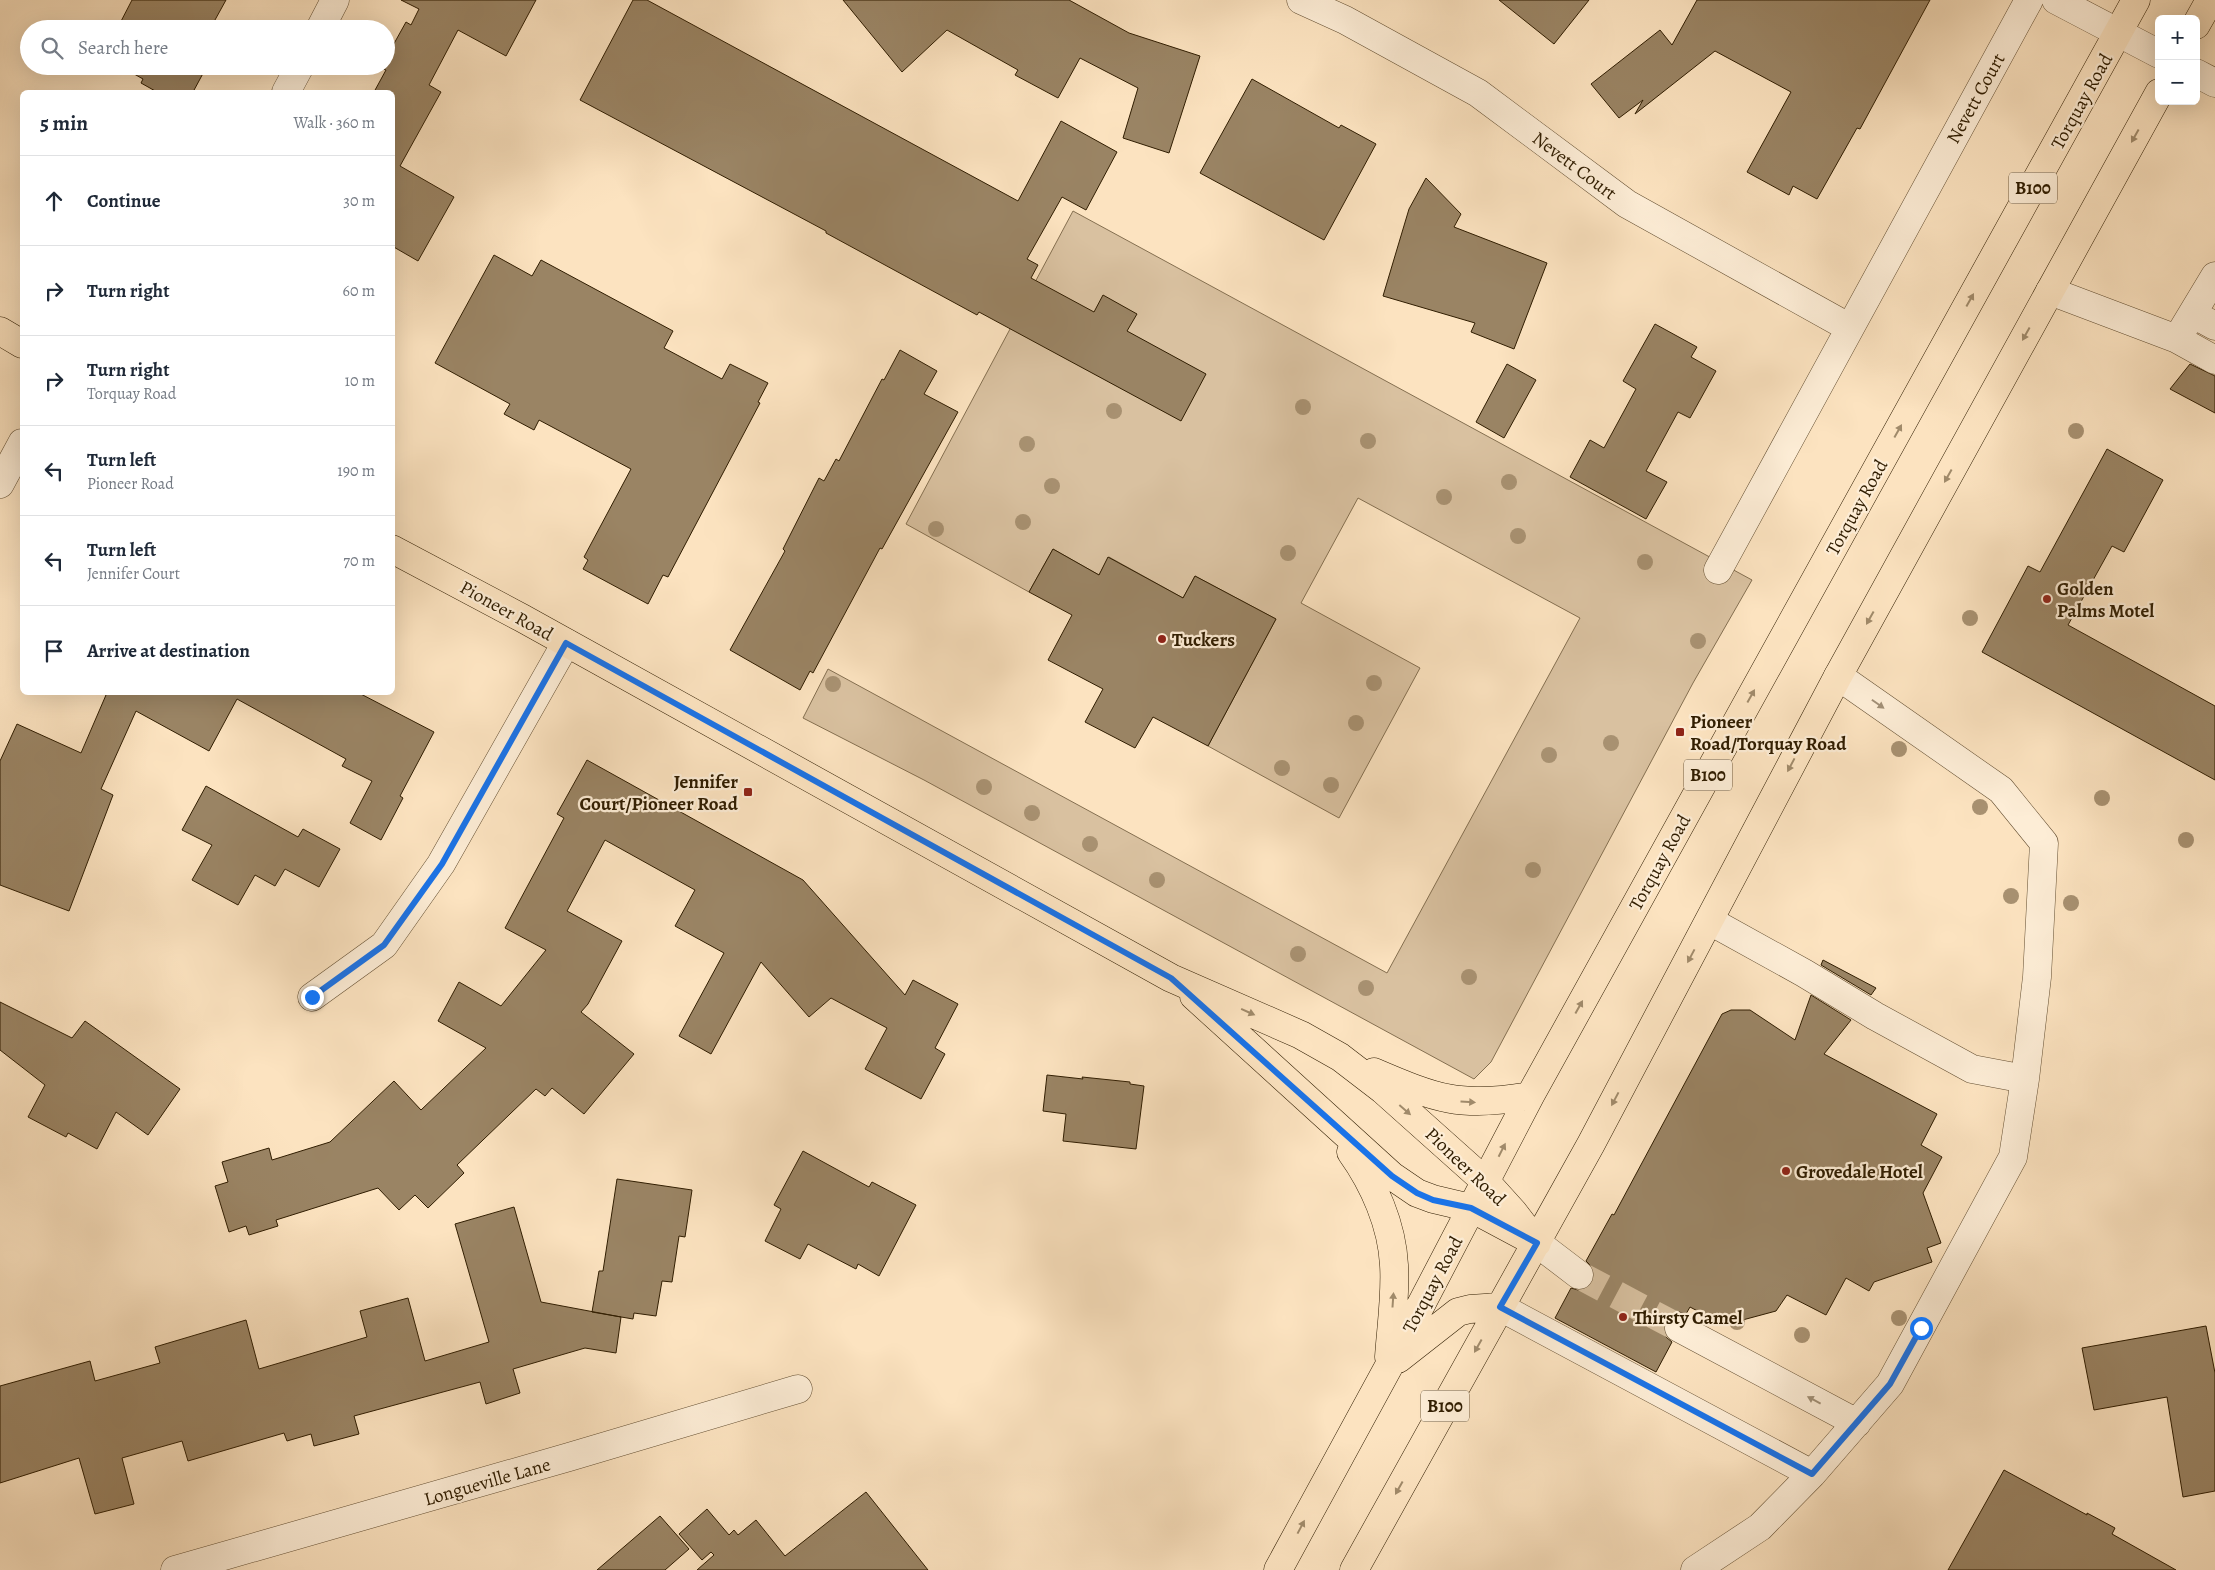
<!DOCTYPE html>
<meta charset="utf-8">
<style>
body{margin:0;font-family:Alegreya,serif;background:#f2f2f3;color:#1f2937}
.controls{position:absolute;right:15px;top:15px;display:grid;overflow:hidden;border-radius:8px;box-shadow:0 5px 20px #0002}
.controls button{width:45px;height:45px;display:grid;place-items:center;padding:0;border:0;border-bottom:1px solid #e0e1e3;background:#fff;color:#1f2937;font:25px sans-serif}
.stop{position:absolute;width:15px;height:15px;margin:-11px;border:4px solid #1a73e8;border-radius:50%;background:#fff}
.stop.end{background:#1a73e8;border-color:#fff;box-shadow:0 1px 5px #0008}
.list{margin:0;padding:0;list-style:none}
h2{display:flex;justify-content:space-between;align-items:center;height:65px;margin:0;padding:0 20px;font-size:21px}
h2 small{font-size:16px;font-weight:400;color:#747a83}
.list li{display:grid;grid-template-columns:32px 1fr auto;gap:15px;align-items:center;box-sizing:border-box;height:90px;padding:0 20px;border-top:1px solid #e0e1e3}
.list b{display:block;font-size:19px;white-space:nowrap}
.list p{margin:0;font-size:16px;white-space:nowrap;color:#747a83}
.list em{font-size:16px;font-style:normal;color:#747a83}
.icon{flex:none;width:28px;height:28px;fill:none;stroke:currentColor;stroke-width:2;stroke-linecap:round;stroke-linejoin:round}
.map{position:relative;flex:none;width:2215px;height:1570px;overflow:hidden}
.search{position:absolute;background:#fff;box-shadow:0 5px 20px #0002;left:20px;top:20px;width:375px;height:55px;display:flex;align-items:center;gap:12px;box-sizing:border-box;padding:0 18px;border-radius:28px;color:#747a83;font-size:19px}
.panel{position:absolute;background:#fff;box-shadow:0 5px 20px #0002;left:20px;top:90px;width:375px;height:605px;border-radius:8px}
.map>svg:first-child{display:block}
</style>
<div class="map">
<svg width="2215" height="1570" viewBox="0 0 2215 1570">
<rect width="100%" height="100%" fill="#fce3c0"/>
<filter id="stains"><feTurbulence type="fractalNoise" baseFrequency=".004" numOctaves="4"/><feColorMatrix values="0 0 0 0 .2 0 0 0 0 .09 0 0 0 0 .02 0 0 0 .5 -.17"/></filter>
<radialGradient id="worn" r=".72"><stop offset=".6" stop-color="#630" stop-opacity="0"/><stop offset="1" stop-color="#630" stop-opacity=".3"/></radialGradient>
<!-- green -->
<path fill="#d9c1a0" stroke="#846f50" d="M 1073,211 L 1752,580 L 1693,683 L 1491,1062 L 1474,1079 L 924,780 L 803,718 L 828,669 L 1387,973 L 1580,618 L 1358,498 L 1301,603 L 1420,668 L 1339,818 L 1208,746 L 1276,619 L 1195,576 L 1183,598 L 1109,557 L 1099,575 L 1053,549 L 1029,592 L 906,524 Z"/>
<!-- building -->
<path fill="#9a8464" stroke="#301d01" d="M 132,0 L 226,0 L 210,29 L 117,29 Z
M 401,0 L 536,0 L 506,56 L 458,30 L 429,85 L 441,92 L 400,166 L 454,197 L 418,261 L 392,246 L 392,92 L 374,92 L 386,70 L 381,68 L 386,66 L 386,58 L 406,22 L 411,25 L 419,9 Z
M 633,0 L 647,0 L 1018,201 L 1061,121 L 1117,152 L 1086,210 L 1062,197 L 1027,259 L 1038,265 L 1031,278 L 1094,312 L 1103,295 L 1137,314 L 1127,331 L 1206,374 L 1181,421 L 979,312 L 977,315 L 826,233 L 826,231 L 580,100 Z
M 843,0 L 1069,0 L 1129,33 L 1200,56 L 1169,153 L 1123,138 L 1138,88 L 1080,58 L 1058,98 L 1015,75 L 1018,70 L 947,30 L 902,72 Z
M 1499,0 L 1589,0 L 1554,44 Z
M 1697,0 L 1930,0 L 1860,129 L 1857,128 L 1817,199 L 1793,186 L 1789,195 L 1747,172 L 1791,92 L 1715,51 L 1635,114 L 1643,100 L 1619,118 L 1591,84 L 1660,30 L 1672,45 Z
M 120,66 L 207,66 L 193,92 L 157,92 L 141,83 L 143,79 Z
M 1252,79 L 1339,128 L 1341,125 L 1376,144 L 1324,240 L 1200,173 Z
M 1426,178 L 1461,214 L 1454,227 L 1547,263 L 1514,349 L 1471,332 L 1475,323 L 1383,296 L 1409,209 Z
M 494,255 L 532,276 L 541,260 L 673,331 L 664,348 L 722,379 L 730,364 L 768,383 L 758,402 L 760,403 L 668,577 L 663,575 L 648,604 L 583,569 L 588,560 L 584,557 L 631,469 L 539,420 L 534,430 L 504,414 L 510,404 L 435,363 Z
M 1655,324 L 1697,347 L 1691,357 L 1716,371 L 1690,418 L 1678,412 L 1646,471 L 1667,482 L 1646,519 L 1570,477 L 1590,440 L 1604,448 L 1636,389 L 1623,381 Z
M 900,350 L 937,371 L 924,394 L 958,412 L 882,549 L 880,548 L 813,673 L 810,671 L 800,690 L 730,650 L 785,551 L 783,549 L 819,478 L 824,481 L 836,459 L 839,461 L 882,379 L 884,380 Z
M 1507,364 L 1536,380 L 1504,438 L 1476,422 Z
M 2190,364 L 2215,376 L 2215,413 L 2170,389 Z
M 2107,449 L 2163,480 L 2124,552 L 2112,546 L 2068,625 L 2215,706 L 2215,780 L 1982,652 L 2028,566 L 2040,572 Z
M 1053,549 L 1099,575 L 1108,557 L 1183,598 L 1195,576 L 1276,619 L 1208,746 L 1153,717 L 1135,748 L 1085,722 L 1103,689 L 1048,660 L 1072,615 L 1029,592 Z
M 101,692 L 357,692 L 434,732 L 400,796 L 403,798 L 381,840 L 350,823 L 372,781 L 342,766 L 346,759 L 237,699 L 209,751 L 136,711 L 101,789 L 113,795 L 69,911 L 0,885 L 0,761 L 17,724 L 81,753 L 106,695 Z
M 587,760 L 803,880 L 905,995 L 913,980 L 958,1004 L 935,1048 L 945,1054 L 921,1099 L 865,1069 L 887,1028 L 831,998 L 809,1017 L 761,962 L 711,1054 L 679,1036 L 724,953 L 675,926 L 695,890 L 605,840 L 567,911 L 622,941 L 588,1004 L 581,1012 L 634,1054 L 584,1114 L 552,1088 L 545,1096 L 536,1089 L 457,1165 L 464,1173 L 428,1208 L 415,1195 L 399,1210 L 378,1188 L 276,1220 L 278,1226 L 249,1235 L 246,1226 L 229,1232 L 215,1186 L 228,1182 L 222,1162 L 269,1148 L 272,1160 L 330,1142 L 394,1081 L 421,1110 L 486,1048 L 438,1021 L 459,982 L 501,1006 L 546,950 L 505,928 L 564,818 L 557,814 Z
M 206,786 L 298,837 L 303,829 L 340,849 L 319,887 L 285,869 L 275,886 L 255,875 L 238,905 L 192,880 L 212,845 L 182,830 Z
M 1823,960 L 1876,988 L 1871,995 L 1821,965 Z
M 1811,995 L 1851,1020 L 1824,1054 L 1937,1114 L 1921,1145 L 1942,1157 L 1923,1193 L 1941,1243 L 1927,1248 L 1932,1262 L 1874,1282 L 1869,1291 L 1846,1278 L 1826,1315 L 1787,1295 L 1776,1311 L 1724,1325 L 1690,1307 L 1686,1314 L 1679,1312 L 1671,1315 L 1665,1321 L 1663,1329 L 1666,1337 L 1672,1342 L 1656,1372 L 1555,1318 L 1571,1288 L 1578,1290 L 1585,1290 L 1592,1284 L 1594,1276 L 1594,1269 L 1586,1261 L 1612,1214 L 1614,1215 L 1722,1014 L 1731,1010 L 1750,1010 L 1795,1040 Z
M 0,1002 L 72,1038 L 85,1021 L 180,1089 L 148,1135 L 116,1112 L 97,1149 L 68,1133 L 66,1137 L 28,1117 L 45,1085 L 0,1050 Z
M 1047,1075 L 1083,1079 L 1082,1077 L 1130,1082 L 1130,1084 L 1144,1086 L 1136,1149 L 1063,1141 L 1066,1114 L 1043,1111 Z
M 803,1151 L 869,1187 L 872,1182 L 916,1205 L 879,1276 L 858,1264 L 856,1269 L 808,1244 L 800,1259 L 765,1241 L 781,1209 L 774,1205 Z
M 617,1179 L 692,1190 L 685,1237 L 679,1236 L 672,1282 L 662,1281 L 656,1316 L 634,1313 L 633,1319 L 592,1312 L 599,1271 L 603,1271 Z
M 514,1207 L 541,1302 L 621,1317 L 616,1353 L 585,1348 L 513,1369 L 520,1393 L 486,1404 L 480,1382 L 354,1416 L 359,1434 L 314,1446 L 311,1434 L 287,1441 L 284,1433 L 188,1461 L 182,1441 L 122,1458 L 134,1504 L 95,1514 L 79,1458 L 0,1483 L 0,1386 L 90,1361 L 95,1381 L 160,1363 L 155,1347 L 246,1320 L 259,1369 L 367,1337 L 360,1311 L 408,1298 L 425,1361 L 489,1342 L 455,1224 Z
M 2206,1326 L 2215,1373 L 2215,1491 L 2183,1497 L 2167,1397 L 2094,1410 L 2082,1348 Z
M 2004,1470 L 2087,1515 L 2087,1513 L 2115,1528 L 2112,1534 L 2176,1570 L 1948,1570 Z
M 866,1492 L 928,1570 L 697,1570 L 714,1555 L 711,1552 L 702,1560 L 679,1534 L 707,1509 L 729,1535 L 734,1530 L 738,1535 L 756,1520 L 785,1556 Z
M 660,1516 L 689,1549 L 665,1570 L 597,1570 Z"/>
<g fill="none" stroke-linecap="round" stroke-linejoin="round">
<!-- minor-tunnel -->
<path stroke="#d3bb9a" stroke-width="28" stroke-dasharray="28 14" stroke-linecap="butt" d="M 1579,1275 L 1679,1328"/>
<defs>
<path id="minor" d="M 1301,0 L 1345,20 L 1478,93 L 1627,204 L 1850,328
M 2056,0 L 2159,54
M 320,29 L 335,0
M 2196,73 L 2215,83
M 286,92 L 300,66
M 2050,291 L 2177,339 L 2215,276
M 2193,314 L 2215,326
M 2177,339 L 2215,360
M 0,484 L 22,443
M 1718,570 L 2029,0
M 1710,921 L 1804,973 L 1875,1016 L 1972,1069 L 2025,1079
M 312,997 L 384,945 L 441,864 L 566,643
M 1537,1243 L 1579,1275
M 1500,1307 L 1812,1474
M 1679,1328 L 1857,1423
M 175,1570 L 569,1457 L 798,1389
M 1695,1570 L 1760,1527 L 1812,1474 L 1890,1384 L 2013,1157 L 2025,1079 L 2037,977 L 2044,843 L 2001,790 L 1838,676"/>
<path id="major" d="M 2196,25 L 2210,0
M 0,331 L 22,344
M 392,549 L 522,618 L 1171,978 L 1301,1035 L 1340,1057 L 1383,1090 L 1486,1182 L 1514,1213 L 1537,1243
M 1194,996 L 1392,1176 L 1417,1193 L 1433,1199 L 1471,1208 L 1529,1239
M 1374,1072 C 1437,1099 1460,1108 1530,1096
M 1351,1152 C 1374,1184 1392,1225 1394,1265 C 1396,1295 1391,1327 1389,1357
M 1398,1359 L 1458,1312 L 1470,1309 L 1500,1307
M 1278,1570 L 1389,1366 L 1530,1096 L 2136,0
M 1354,1570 L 1591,1144 L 1838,676 L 2159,93"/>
</defs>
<!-- minor casing -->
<use href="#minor" stroke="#634e31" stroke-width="29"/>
<!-- major casing -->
<use href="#major" stroke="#301d01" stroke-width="29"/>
<!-- minor -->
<use href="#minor" stroke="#fdedd6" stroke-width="28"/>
<!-- major -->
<use href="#major" stroke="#fce3c0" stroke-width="28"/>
</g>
<!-- trees -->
<g fill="#a89171">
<circle cx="1303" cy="407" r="8"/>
<circle cx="1114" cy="411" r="8"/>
<circle cx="2076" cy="431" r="8"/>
<circle cx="1368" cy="441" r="8"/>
<circle cx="1027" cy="444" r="8"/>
<circle cx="1509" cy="482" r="8"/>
<circle cx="1052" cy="486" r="8"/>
<circle cx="1444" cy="497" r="8"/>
<circle cx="1023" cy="522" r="8"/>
<circle cx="936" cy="529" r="8"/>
<circle cx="1518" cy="536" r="8"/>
<circle cx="1288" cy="553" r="8"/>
<circle cx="1645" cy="562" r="8"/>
<circle cx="1970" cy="618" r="8"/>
<circle cx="1698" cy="641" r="8"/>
<circle cx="1374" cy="683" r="8"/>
<circle cx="833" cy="684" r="8"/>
<circle cx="1356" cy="723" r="8"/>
<circle cx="1611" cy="743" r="8"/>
<circle cx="1899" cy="749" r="8"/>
<circle cx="1549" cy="755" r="8"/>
<circle cx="1282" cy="768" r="8"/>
<circle cx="1331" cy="785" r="8"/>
<circle cx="984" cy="787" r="8"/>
<circle cx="2102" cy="798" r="8"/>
<circle cx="1980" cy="807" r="8"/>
<circle cx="1032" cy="813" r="8"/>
<circle cx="2186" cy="840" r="8"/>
<circle cx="1090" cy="844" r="8"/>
<circle cx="1533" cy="870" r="8"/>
<circle cx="1157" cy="880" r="8"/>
<circle cx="2011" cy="896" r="8"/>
<circle cx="2071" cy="903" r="8"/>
<circle cx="1298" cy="954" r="8"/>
<circle cx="1469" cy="977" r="8"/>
<circle cx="1366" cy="988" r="8"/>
<circle cx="1899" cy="1318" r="8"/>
<circle cx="1737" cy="1322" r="8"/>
<circle cx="1802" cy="1335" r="8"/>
</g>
<!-- one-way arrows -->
<defs><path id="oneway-solid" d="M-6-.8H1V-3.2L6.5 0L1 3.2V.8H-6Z" transform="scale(1.25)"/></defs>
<g fill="#a08a6a">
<use href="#oneway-solid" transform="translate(2135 136) rotate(119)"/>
<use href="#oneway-solid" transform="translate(1970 300) rotate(-61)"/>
<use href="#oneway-solid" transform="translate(2026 334) rotate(119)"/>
<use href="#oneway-solid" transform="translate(1898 431) rotate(-61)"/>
<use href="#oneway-solid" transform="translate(1948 476) rotate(119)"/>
<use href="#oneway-solid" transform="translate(1870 618) rotate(119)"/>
<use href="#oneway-solid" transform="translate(1751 696) rotate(-61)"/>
<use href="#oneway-solid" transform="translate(1791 765) rotate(118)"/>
<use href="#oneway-solid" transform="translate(1691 956) rotate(118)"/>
<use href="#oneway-solid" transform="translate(1579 1007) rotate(-61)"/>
<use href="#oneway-solid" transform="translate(1248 1012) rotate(24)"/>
<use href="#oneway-solid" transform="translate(1615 1099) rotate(118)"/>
<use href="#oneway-solid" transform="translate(1468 1102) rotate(3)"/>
<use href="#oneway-solid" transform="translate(1405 1110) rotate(41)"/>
<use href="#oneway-solid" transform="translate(1502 1150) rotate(-63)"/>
<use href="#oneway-solid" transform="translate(1393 1300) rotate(-86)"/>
<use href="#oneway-solid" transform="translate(1478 1346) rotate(119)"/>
<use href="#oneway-solid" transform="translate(1399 1488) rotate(119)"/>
<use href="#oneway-solid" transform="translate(1301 1527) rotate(-62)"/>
</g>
<g fill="#a18f76">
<use href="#oneway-solid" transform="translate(1878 704) rotate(35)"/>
<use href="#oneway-solid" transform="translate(1814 1400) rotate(-152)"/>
</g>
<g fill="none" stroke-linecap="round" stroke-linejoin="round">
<!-- route -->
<path stroke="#1a73e8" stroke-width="6" d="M 312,997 L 384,945 L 442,864 L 566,643 L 1171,978 L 1392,1176 L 1417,1193 L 1433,1200 L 1471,1208 L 1537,1243 L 1500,1307 L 1812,1474 L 1890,1384 L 1921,1328"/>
</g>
<!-- markers -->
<g fill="#8f2418" stroke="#fdedd6" stroke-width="2">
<circle cx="2047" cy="599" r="5"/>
<circle cx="1162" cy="639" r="5"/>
<rect x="1675" y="727" width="10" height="10" rx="2.5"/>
<rect x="743" y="787" width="10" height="10" rx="2.5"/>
<circle cx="1786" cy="1171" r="5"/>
<circle cx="1623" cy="1317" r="5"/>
</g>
<g text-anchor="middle" stroke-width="4.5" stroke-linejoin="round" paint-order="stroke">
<!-- shield labels -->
<g fill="#fdedd6" stroke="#6e5b41" stroke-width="1">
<rect x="2009" y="172.5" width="48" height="31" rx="4"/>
<rect x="1684" y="759.5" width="48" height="31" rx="4"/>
<rect x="1421" y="1390.5" width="48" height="31" rx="4"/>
</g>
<g font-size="18" font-weight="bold" fill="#301d01">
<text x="2033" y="194">B100</text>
<text x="1708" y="781">B100</text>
<text x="1445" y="1412">B100</text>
</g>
<!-- street labels -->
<g font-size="19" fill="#301d01" stroke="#fdedd6">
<text transform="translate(1975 98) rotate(-61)" y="7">Nevett Court</text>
<text transform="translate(2081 101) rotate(-61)" y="7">Torquay Road</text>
<text transform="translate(1575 165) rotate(37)" y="7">Nevett Court</text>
<text transform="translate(1856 507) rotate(-61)" y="7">Torquay Road</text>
<text transform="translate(507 610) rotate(29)" y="7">Pioneer Road</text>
<text transform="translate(1659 862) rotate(-61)" y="7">Torquay Road</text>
<text transform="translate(1466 1166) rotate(44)" y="7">Pioneer Road</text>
<text transform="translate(1432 1284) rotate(-62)" y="7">Torquay Road</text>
<text transform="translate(487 1481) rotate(-16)" y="7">Longueville Lane</text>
</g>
<!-- poi labels -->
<g font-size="19" font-weight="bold" fill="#301d01" stroke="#fdedd6" text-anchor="start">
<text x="2057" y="595">Golden<tspan x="2057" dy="22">Palms Motel</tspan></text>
<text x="1172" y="646">Tuckers</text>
<text x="1690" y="728">Pioneer<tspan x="1690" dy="22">Road/Torquay Road</tspan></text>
<text x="738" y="788" text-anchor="end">Jennifer<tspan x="738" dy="22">Court/Pioneer Road</tspan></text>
<text x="1796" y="1178">Grovedale Hotel</text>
<text x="1633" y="1324">Thirsty Camel</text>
</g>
</g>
<rect width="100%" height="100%" filter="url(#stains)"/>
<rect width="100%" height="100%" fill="url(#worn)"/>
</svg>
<div class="controls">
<button>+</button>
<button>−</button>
</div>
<div class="stop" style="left:1921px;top:1328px"></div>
<div class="stop end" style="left:312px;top:997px"></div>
<div class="search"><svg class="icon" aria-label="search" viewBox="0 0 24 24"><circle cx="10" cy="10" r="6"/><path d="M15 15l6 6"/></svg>Search here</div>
<section class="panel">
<h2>5 min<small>Walk · 360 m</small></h2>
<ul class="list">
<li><svg class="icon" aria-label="ahead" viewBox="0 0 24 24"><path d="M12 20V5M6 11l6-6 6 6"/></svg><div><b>Continue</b></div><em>30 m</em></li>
<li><svg class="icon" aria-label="right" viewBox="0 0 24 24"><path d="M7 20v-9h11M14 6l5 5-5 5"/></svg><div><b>Turn right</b></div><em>60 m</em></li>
<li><svg class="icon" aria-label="right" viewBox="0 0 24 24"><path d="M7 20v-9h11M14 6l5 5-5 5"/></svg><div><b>Turn right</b><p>Torquay Road</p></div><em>10 m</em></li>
<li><svg class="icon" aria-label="left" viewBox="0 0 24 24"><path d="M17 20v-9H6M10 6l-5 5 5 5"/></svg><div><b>Turn left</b><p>Pioneer Road</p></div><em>190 m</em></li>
<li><svg class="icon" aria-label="left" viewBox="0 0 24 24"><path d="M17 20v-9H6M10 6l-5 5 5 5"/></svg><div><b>Turn left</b><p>Jennifer Court</p></div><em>70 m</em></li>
<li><svg class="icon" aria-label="arrive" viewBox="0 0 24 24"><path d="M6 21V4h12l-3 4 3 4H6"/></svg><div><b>Arrive at destination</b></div></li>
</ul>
</section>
</div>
